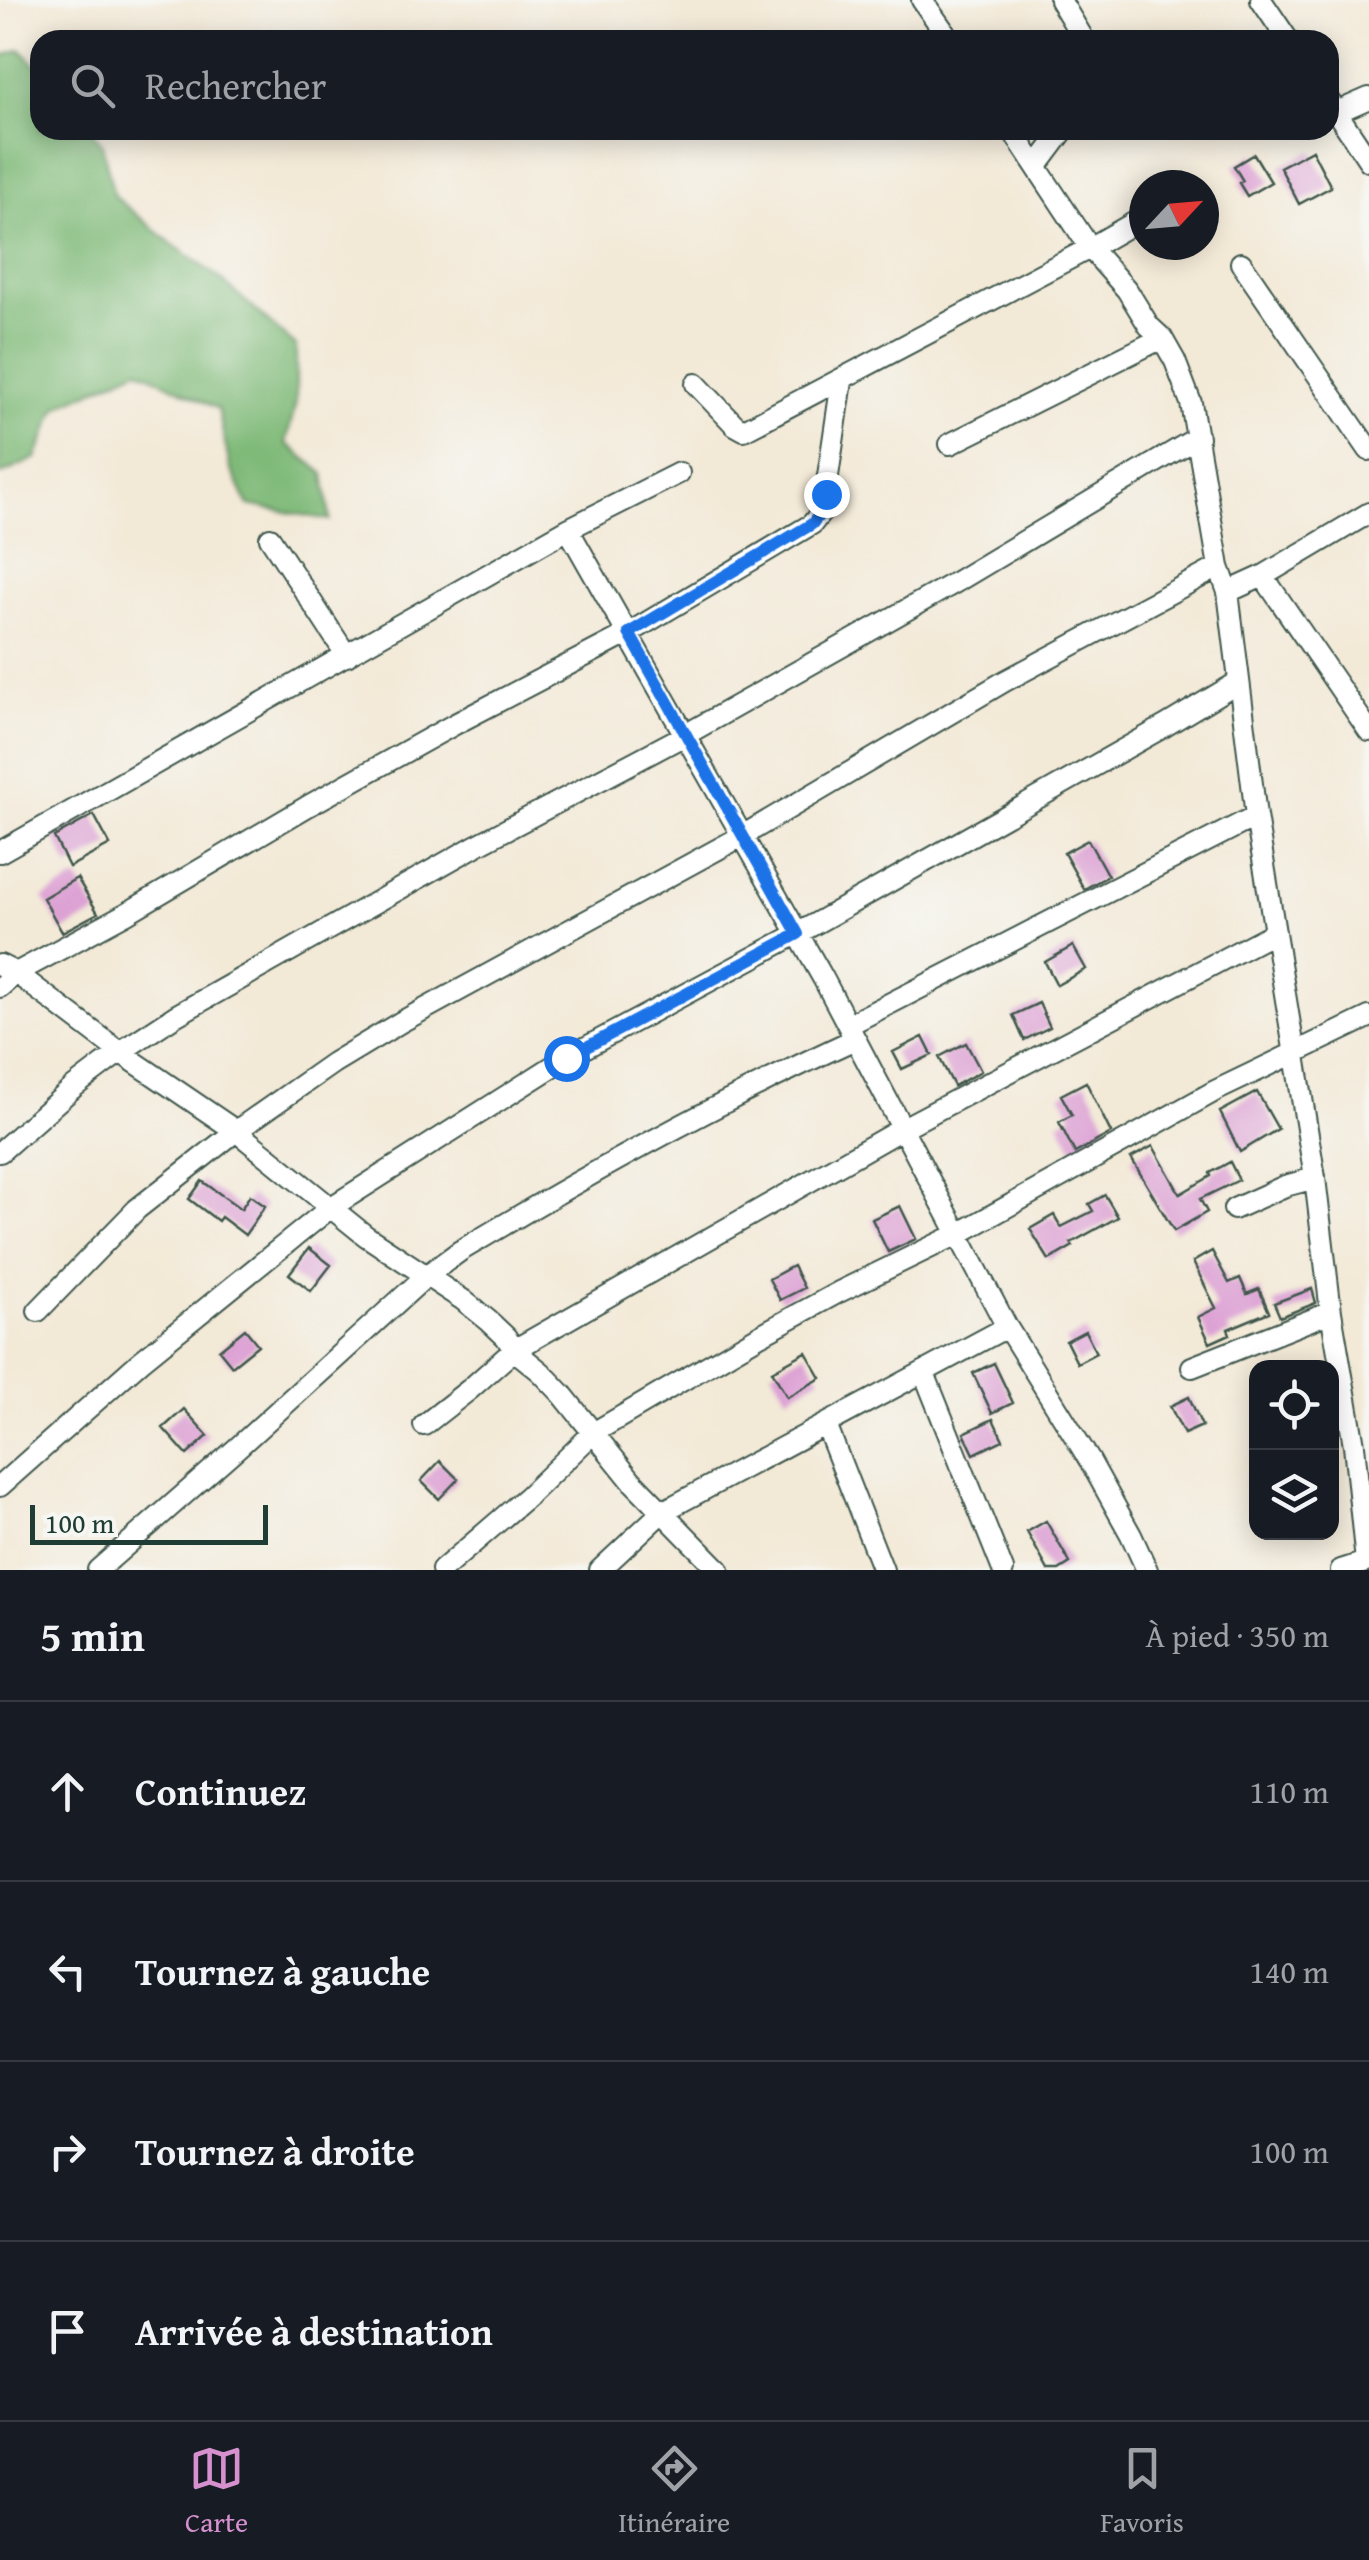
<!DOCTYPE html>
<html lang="fr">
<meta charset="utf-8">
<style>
body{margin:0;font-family:"Gentium Book Plus",serif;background:#20242c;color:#f1f3f6}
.controls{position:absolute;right:30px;bottom:30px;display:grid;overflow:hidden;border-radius:20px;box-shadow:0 5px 25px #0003}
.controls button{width:90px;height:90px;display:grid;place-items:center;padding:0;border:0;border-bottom:2px solid #363941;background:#171b24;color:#f1f3f6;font:50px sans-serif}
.compass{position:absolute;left:1129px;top:170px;width:90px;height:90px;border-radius:50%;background:#171b24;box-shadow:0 5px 25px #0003;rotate:64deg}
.scale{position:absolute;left:30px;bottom:25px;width:238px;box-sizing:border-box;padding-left:10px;border:5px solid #1f3d34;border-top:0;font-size:28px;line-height:35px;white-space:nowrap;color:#1f3d34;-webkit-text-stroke:8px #f6f6f2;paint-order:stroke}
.stop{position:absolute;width:30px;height:30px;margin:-22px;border:8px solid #1a73e8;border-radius:50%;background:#fff}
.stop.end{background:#1a73e8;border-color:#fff;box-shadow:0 2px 10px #0008}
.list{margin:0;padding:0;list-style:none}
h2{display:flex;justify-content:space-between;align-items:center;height:130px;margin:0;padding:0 40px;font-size:42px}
h2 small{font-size:32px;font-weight:400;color:#9ea1a6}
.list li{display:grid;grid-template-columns:65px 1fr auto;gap:30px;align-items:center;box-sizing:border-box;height:180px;padding:0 40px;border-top:2px solid #363941}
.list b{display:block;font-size:38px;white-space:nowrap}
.list em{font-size:32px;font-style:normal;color:#9ea1a6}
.icon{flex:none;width:55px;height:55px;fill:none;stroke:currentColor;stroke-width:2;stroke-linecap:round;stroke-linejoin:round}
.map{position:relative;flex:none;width:1369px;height:1570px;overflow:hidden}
.search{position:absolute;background:#171b24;box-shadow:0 5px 25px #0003;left:30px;right:30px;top:30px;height:110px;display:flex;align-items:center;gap:25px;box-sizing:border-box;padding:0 35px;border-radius:30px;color:#9ea1a6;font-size:38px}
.sheet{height:850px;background:#171b24}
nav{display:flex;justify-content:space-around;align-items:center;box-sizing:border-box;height:140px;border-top:2px solid #363941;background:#171b24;font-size:28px;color:#9ea1a6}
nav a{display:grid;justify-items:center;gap:5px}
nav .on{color:#d690ce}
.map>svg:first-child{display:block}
</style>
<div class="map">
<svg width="1369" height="1570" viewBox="0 0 1369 1570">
<rect width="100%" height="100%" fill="#f6f6f2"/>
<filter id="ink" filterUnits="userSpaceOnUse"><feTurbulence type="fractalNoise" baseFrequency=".01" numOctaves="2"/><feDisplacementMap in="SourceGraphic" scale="20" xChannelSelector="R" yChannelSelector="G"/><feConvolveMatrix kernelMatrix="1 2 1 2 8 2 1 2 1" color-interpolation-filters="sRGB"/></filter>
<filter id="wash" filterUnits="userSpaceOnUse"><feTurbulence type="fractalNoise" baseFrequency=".0048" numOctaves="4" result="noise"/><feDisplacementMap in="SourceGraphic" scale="40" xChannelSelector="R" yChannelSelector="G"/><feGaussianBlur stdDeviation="2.25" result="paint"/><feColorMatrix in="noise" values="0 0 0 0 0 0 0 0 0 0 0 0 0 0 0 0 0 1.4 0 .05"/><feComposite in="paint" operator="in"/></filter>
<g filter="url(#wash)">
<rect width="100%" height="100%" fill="#f3e9d7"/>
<!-- forest -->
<path fill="#7fba78" stroke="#4f7c56" stroke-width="2.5" d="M 20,49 L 40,69 L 40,130 L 91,130 L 102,144 L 114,196 L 172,244 L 218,277 L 296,346 L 296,402 L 286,443 L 324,474 L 330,520 L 248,505 L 230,467 L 218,409 L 138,369 L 57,407 L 36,458 L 0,475 L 0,57 Z"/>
<g id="blocks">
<!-- building -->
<path fill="#dda2d4" d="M 1312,150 L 1331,187 L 1299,204 L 1280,167 Z
M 1254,154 L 1271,182 L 1247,196 L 1239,183 L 1243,181 L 1234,166 Z
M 94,815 L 110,845 L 69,867 L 54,837 Z
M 1088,840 L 1108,876 L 1084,889 L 1064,853 Z
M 77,878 L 98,913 L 62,932 L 43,898 Z
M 1073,946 L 1086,969 L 1057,985 L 1045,962 Z
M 1039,1003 L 1050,1027 L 1024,1040 L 1013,1015 Z
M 923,1037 L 932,1055 L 902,1069 L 893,1052 Z
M 966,1043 L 981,1071 L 954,1086 L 939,1057 Z
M 1086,1082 L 1111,1133 L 1075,1153 L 1059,1122 L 1072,1115 L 1061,1095 Z
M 1257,1092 L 1278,1129 L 1240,1152 L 1220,1112 Z
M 1153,1146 L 1180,1194 L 1211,1176 L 1210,1173 L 1230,1162 L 1239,1180 L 1200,1199 L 1207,1212 L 1174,1231 L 1131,1158 Z
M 202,1181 L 241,1209 L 250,1195 L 265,1206 L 245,1235 L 221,1217 L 218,1221 L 189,1199 Z
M 1105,1195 L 1118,1217 L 1071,1243 L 1073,1246 L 1049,1260 L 1030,1229 L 1054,1215 L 1061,1227 L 1093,1211 L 1089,1204 Z
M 900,1206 L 916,1239 L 888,1252 L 872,1219 Z
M 309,1248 L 331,1265 L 311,1291 L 289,1274 Z
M 1212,1251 L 1229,1283 L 1240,1278 L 1247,1294 L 1259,1289 L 1269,1312 L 1228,1329 L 1230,1334 L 1210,1343 L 1198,1317 L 1216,1308 L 1193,1262 Z
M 793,1266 L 804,1288 L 780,1300 L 769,1279 Z
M 1312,1289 L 1316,1303 L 1280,1317 L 1274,1303 Z
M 245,1329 L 258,1345 L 232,1366 L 219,1350 Z
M 1085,1331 L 1096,1353 L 1077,1363 L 1066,1341 Z
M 806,1352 L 821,1378 L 787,1397 L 772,1371 Z
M 994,1363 L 1013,1403 L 992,1413 L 973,1373 Z
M 1189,1397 L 1202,1426 L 1184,1434 L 1170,1406 Z
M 184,1409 L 208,1436 L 187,1455 L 163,1428 Z
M 993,1419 L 1003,1440 L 974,1454 L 964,1433 Z
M 440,1461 L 458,1479 L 439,1499 L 421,1481 Z
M 1046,1521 L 1070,1563 L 1059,1570 L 1048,1570 L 1027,1532 Z"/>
</g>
</g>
<g filter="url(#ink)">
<use href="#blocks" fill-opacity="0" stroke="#3f574c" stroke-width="2.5"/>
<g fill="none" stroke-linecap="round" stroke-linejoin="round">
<defs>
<path id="minor" d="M 922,0 L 950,40
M 1060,0 L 1084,40
M 1261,0 L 1288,40
M 1329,101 L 1369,161
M 1337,112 L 1369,98
M 1012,130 L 1090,248 L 1127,290 L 1149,326 L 1162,338 L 1175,361 L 1191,403 L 1219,567 L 1228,592 L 1256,816 L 1315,1178 L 1331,1312 L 1354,1445 L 1366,1562
M 1037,166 L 1064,130
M 1241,263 L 1369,450
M 696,384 L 735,425 L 744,430 L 1090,248 L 1144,217
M 950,444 L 1162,338
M 568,529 L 823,978 L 1007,1327 L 1090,1461 L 1131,1535 L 1147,1570
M 270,538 L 347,656
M 1263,576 L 1369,731
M 1228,592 L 1263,576 L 1369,513
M 0,852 L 568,529 L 679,473
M 0,965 L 16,973 L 120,1052 L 236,1131 L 366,1236 L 463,1300 L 489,1321 L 506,1337 L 514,1350 L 541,1372 L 562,1394 L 632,1481 L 719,1570
M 0,987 L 16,973 L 127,913 L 308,806 L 455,724 L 629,633 L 812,524 L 823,510 L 842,381
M 848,1025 L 1256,816
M 0,1152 L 74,1087 L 120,1052 L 175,1016 L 477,845 L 685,735 L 956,582 L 1198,437
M 1234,1209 L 1285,1186 L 1315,1178
M 38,1311 L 137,1209 L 236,1131 L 333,1063 L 401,1022 L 742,836 L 1005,681 L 1219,567
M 1192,1367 L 1331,1312
M 924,1373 L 1003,1570
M 424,1425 L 470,1389 L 514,1350 L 903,1128 L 1275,932
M 826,1425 L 883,1570
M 0,1486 L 141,1361 L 330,1208 L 566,1058 L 797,934 L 1165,726 L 1238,682
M 98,1570 L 237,1448 L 426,1276 L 460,1251 C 588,1174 720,1101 855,1039
M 442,1570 L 528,1496 L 593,1433 L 760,1335 L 839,1292 L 960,1233 L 1215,1091 L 1369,1017
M 600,1570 L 662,1512 L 1007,1327
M 1341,1570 L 1369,1561"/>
</defs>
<!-- minor casing -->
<use href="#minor" stroke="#3f574c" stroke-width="24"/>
<!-- minor -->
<use href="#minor" stroke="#fff" stroke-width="20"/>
</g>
</g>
<g fill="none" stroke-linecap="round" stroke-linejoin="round" filter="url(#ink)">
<!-- route -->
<path stroke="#1a73e8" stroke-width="12" d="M 566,1058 L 798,934 L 629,633 L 812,524 L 823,510 L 826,494"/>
</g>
</svg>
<div class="controls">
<button><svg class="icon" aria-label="locate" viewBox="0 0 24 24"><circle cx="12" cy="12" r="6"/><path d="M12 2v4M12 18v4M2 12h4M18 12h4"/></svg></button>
<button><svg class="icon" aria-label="layers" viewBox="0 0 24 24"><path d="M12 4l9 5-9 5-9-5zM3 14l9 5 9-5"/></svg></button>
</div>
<svg class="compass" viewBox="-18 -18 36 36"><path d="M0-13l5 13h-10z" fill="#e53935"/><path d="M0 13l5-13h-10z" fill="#9ea1a6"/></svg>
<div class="scale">100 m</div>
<div class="stop" style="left:566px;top:1058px"></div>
<div class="stop end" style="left:826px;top:494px"></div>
<div class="search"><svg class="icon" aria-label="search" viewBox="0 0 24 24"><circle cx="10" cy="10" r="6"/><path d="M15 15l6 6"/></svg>Rechercher</div>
</div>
<section class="sheet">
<h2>5 min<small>À pied · 350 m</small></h2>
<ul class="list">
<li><svg class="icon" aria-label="ahead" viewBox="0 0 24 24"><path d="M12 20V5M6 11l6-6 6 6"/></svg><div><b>Continuez</b></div><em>110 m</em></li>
<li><svg class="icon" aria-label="left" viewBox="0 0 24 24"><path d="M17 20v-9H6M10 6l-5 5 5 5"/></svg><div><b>Tournez à gauche</b></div><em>140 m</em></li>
<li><svg class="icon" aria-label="right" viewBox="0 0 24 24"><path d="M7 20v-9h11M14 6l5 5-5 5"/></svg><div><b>Tournez à droite</b></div><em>100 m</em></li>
<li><svg class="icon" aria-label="arrive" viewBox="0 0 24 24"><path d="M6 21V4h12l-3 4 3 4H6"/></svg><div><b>Arrivée à destination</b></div></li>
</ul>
</section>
<nav>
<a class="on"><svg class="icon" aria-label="map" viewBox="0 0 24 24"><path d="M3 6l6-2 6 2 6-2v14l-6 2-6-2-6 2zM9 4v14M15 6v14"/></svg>Carte</a>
<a><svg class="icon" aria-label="directions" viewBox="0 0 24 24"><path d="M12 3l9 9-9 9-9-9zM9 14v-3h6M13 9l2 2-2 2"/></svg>Itinéraire</a>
<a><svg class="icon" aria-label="saved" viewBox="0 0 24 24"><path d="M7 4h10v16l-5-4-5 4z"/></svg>Favoris</a>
</nav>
